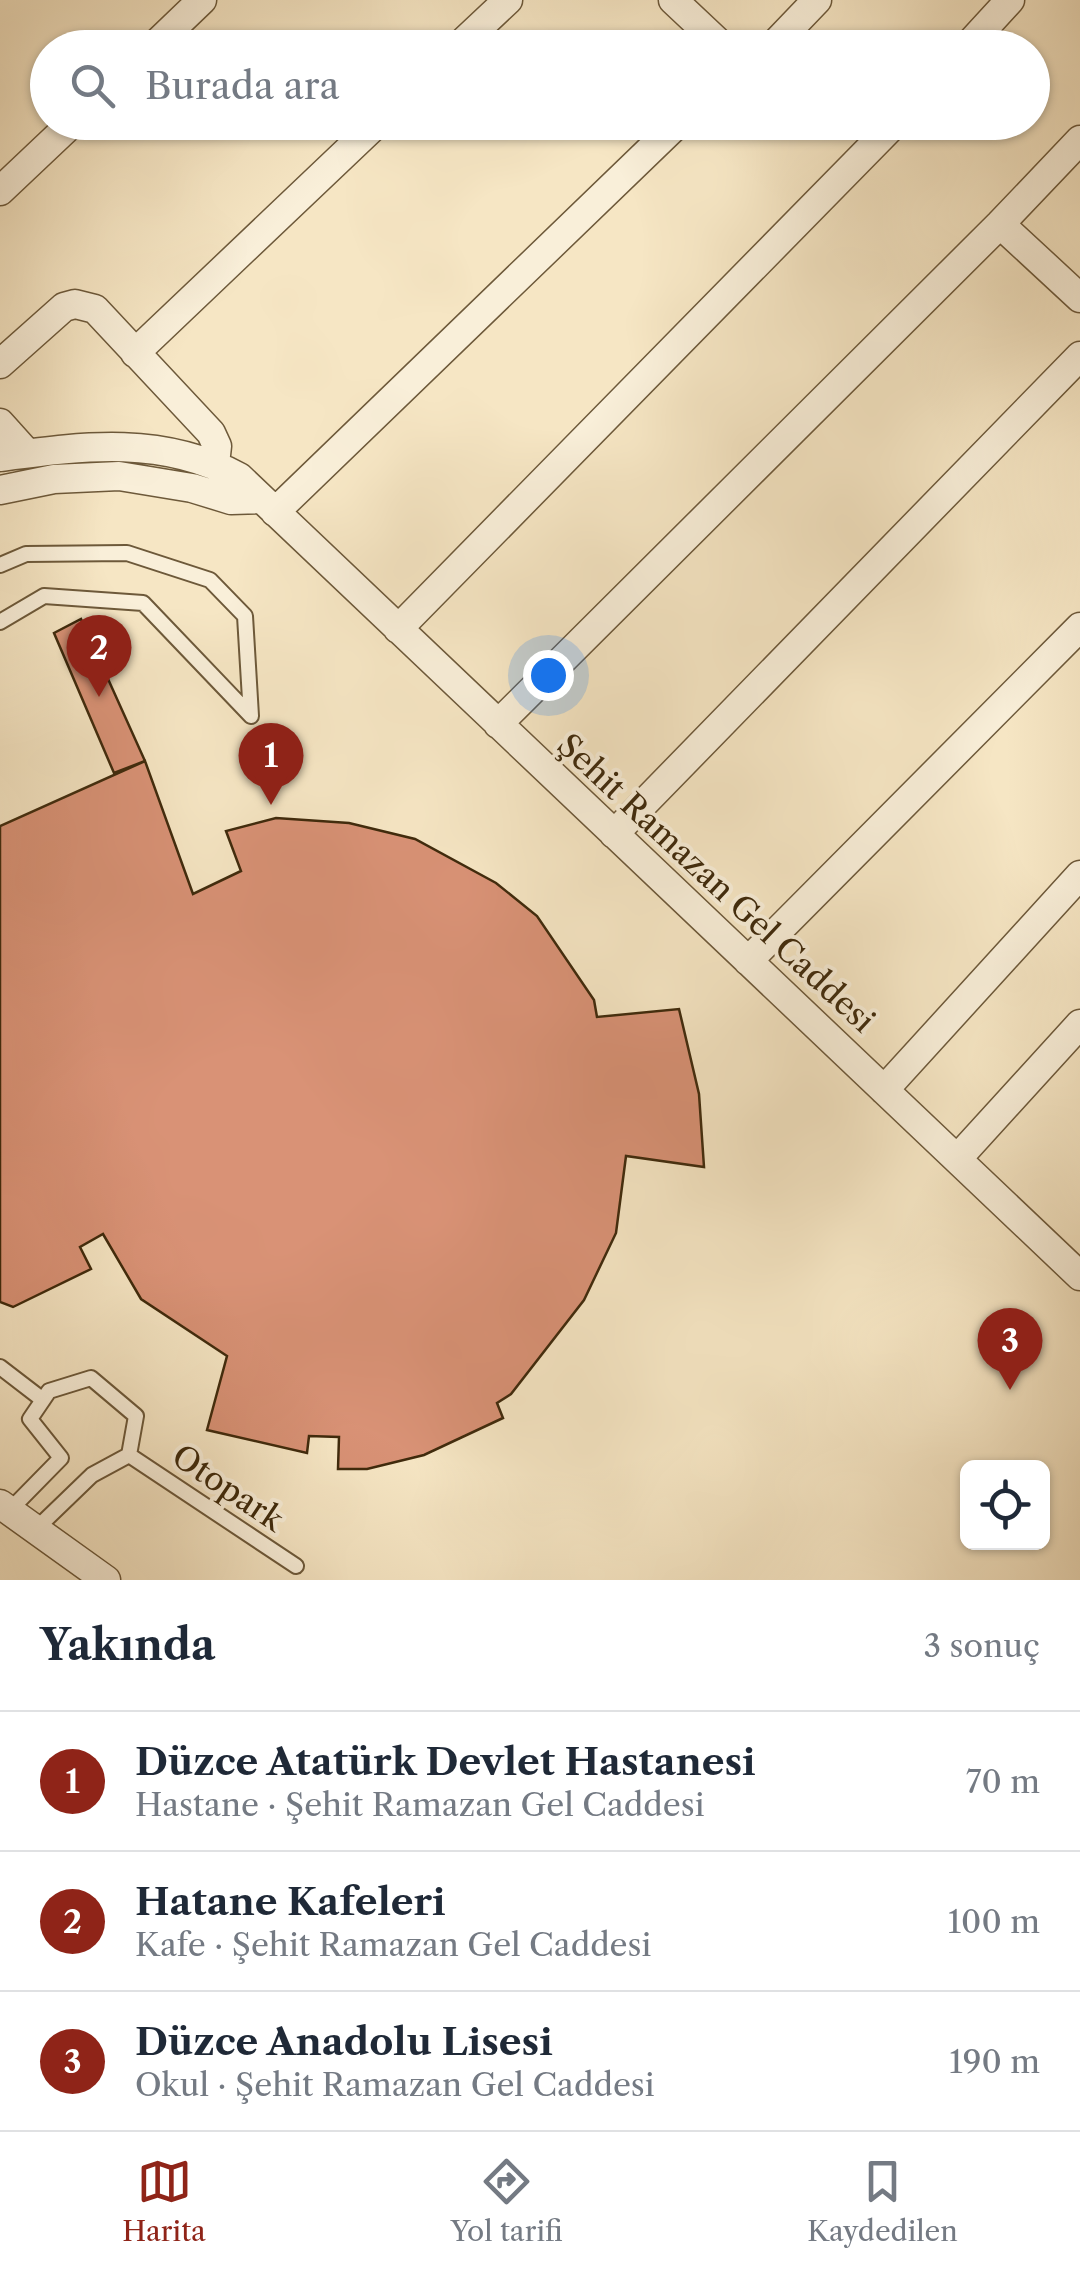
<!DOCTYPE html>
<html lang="tr">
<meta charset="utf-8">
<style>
body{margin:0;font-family:"Libre Caslon Text",serif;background:#f2f2f3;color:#1f2937}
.controls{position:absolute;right:30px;bottom:30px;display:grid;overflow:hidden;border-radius:15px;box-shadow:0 2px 8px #0004}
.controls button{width:90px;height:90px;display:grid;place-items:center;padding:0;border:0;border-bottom:2px solid #e0e1e3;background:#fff;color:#1f2937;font:50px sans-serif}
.you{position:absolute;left:548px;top:675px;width:35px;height:35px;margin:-25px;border:8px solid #fff;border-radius:50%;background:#1a73e8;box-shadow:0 0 0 15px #1a73e833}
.badge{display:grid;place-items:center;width:65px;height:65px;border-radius:50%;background:#8f2418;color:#fff;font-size:32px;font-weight:700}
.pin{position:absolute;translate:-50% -82px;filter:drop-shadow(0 2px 5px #0008)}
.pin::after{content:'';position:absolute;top:52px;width:35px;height:30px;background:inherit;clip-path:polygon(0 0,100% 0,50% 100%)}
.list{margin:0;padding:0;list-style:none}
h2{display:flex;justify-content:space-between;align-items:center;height:130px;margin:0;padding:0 40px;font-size:42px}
h2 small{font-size:32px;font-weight:400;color:#747a83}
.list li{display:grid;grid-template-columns:65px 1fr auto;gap:30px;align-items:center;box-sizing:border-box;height:140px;padding:0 40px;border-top:2px solid #e0e1e3}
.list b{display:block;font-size:38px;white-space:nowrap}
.list p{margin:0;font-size:32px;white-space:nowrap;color:#747a83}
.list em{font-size:32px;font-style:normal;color:#747a83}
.icon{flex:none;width:55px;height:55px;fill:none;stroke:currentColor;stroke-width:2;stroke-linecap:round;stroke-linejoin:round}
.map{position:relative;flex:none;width:1080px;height:1580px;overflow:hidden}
.search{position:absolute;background:#fff;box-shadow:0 2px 8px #0004;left:30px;right:30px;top:30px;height:110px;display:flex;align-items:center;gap:25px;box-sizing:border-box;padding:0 35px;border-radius:55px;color:#747a83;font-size:38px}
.sheet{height:550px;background:#fff}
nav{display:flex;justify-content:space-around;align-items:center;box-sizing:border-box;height:140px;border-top:2px solid #e0e1e3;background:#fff;font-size:28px;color:#747a83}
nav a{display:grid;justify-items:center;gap:5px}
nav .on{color:#8f2418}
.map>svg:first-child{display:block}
</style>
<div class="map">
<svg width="1080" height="1580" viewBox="0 0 1080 1580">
<rect width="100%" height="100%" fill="#f6e6c4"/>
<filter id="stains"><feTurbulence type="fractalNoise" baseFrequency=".002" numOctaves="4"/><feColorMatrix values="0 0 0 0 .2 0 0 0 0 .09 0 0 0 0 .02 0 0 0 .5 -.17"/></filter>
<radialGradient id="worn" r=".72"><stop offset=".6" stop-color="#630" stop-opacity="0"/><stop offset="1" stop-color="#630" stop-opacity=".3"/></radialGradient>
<!-- building -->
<path fill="#d99276" stroke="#3f2a0c" stroke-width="2.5" d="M 81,619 L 145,761 L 114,773 L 54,633 Z
M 145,761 L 193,894 L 241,871 L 226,831 L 276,818 L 349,823 L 415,839 L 496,883 L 537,916 L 594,1000 L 597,1017 L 679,1009 L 699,1094 L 704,1167 L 626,1156 L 616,1233 L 584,1300 L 511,1394 L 497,1403 L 503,1418 L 424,1455 L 367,1469 L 338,1469 L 339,1437 L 309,1436 L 307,1453 L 207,1430 L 227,1356 L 141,1299 L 103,1234 L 80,1247 L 91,1269 L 13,1307 L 0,1302 L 0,826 Z"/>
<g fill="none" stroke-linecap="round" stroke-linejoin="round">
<defs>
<path id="lane" d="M 0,565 L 26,554 L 127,553 L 210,580 L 245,616 L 251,716
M 0,622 L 44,596 L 143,603 L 251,716
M 0,1367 L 43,1400
M 129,1455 L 296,1566
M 9,1511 L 61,1458 L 30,1419 L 49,1391 L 91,1378 L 136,1416 L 129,1455 L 92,1475 L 35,1530"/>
<path id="street" d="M 673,0 L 724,48
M 152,48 L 202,0
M 457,48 L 508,0
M 771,48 L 817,0
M 966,48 L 1010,0
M 0,191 L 73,122
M 1000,224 L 1080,298
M 135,353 L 378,122
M 0,364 L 64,307 L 75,304 L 95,309 L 211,433 L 217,446 L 215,464
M 0,423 L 27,453
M 0,457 C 84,446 162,435 239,477 L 1080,1276
M 0,490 L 54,479 L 119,476 L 192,488 L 231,500 L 260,499
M 275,512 L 679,122
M 398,629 L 896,122
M 498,724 L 1000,224 L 1080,140
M 614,834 L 1080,356
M 748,961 L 1080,627
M 884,1090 L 1080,875
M 957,1159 L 1080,1024
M 0,1504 L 106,1580"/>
</defs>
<!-- lane casing -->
<use href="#lane" stroke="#6d593a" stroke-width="18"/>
<!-- street casing -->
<use href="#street" stroke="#6d593a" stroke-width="31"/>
<!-- lane -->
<use href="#lane" stroke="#f9efd9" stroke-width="14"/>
<!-- street -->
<use href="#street" stroke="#f9efd9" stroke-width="28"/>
</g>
<g text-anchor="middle" stroke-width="8" stroke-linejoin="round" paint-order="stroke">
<!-- street labels -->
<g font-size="32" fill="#3f2a0c" stroke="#f9efd9">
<text transform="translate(716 883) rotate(43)" y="11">Şehit Ramazan Gel Caddesi</text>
<text transform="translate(228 1488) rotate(34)" y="11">Otopark</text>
</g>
</g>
<rect width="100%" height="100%" filter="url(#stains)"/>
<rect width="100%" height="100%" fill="url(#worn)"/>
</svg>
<div class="controls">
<button><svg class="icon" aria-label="locate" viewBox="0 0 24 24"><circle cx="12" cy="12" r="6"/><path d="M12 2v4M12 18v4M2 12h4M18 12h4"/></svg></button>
</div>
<div class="you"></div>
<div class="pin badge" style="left:271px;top:805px">1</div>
<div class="pin badge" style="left:99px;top:697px">2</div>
<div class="pin badge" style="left:1010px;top:1390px">3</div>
<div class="search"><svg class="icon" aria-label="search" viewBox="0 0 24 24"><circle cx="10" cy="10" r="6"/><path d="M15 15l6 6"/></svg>Burada ara</div>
</div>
<section class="sheet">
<h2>Yakında<small>3 sonuç</small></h2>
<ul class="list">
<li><span class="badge">1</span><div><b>Düzce Atatürk Devlet Hastanesi</b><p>Hastane · Şehit Ramazan Gel Caddesi</p></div><em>70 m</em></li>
<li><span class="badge">2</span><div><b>Hatane Kafeleri</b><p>Kafe · Şehit Ramazan Gel Caddesi</p></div><em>100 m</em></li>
<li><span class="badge">3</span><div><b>Düzce Anadolu Lisesi</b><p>Okul · Şehit Ramazan Gel Caddesi</p></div><em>190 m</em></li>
</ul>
</section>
<nav>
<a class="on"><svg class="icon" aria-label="map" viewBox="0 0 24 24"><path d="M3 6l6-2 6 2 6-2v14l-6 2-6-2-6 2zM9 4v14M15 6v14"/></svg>Harita</a>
<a><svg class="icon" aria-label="directions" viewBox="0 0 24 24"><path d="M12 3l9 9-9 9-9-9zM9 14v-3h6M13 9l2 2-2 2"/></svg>Yol tarifi</a>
<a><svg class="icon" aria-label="saved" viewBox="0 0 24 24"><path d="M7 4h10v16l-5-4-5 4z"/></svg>Kaydedilen</a>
</nav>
